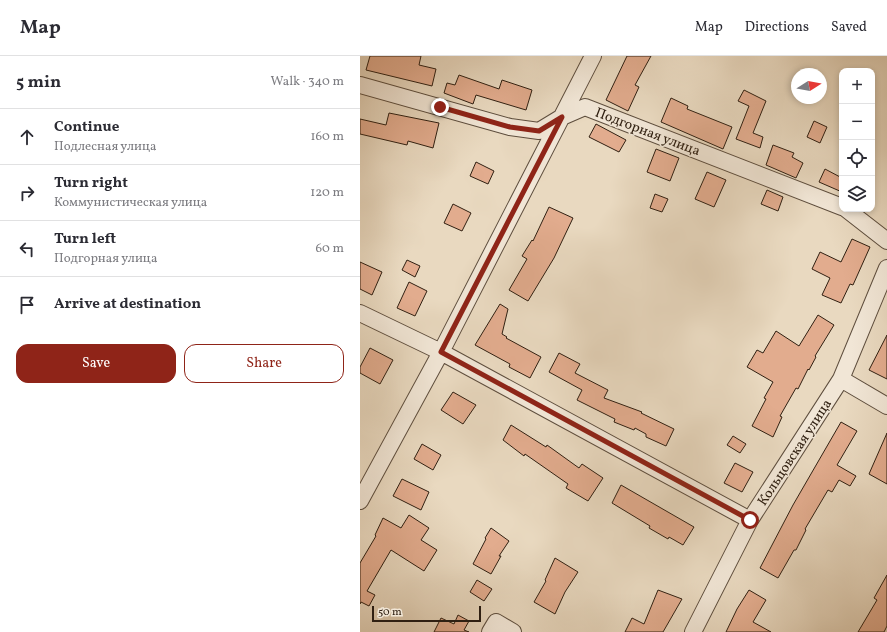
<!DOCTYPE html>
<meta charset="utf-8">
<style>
body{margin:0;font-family:Vollkorn,serif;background:#f2f2f3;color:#2b2b33}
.controls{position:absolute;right:12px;top:12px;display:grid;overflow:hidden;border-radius:8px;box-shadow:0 2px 6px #0003}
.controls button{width:36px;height:36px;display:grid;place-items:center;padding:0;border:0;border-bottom:1px solid #e1e1e2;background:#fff;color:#2b2b33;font:20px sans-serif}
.compass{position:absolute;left:431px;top:12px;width:36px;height:36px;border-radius:50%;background:#fff;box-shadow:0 2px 6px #0003;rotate:79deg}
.scale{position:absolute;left:12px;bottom:10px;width:109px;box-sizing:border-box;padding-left:4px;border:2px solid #302012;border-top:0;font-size:11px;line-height:14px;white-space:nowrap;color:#302012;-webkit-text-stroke:3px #f1e6d6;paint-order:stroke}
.stop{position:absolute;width:12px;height:12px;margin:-9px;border:3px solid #8f2418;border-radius:50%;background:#fff}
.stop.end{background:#8f2418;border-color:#fff;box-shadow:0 1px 4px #0008}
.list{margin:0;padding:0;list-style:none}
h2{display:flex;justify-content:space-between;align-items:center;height:52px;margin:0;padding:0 16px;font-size:17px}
h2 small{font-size:13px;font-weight:400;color:#7c7c81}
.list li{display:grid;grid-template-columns:26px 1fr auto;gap:12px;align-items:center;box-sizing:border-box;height:56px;padding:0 16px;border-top:1px solid #e1e1e2}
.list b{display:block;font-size:15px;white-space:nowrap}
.list p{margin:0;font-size:13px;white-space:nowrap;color:#7c7c81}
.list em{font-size:13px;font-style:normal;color:#7c7c81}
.actions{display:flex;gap:8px;padding:12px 16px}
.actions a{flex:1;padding:9px 0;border:1px solid #8f2418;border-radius:12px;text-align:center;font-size:14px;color:#8f2418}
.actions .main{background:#8f2418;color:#fff}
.icon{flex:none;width:22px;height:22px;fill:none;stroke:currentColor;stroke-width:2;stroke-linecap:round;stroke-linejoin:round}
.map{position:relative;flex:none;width:527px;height:576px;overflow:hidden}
header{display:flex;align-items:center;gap:24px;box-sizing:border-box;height:56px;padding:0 20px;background:#fff;border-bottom:1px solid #e1e1e2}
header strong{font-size:19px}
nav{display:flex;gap:22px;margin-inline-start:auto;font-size:14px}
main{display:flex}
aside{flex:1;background:#fff}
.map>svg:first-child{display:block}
</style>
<header>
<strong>Map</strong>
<nav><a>Map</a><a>Directions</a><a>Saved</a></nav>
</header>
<main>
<aside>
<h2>5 min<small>Walk · 340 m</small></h2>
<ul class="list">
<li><svg class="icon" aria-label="ahead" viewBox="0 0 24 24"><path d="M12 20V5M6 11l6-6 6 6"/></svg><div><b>Continue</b><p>Подлесная улица</p></div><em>160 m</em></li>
<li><svg class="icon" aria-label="right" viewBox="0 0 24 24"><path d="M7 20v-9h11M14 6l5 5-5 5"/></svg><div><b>Turn right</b><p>Коммунистическая улица</p></div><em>120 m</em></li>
<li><svg class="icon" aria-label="left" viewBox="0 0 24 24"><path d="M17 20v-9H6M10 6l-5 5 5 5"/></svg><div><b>Turn left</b><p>Подгорная улица</p></div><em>60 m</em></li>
<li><svg class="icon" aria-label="arrive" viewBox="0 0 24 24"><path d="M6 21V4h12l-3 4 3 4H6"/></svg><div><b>Arrive at destination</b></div></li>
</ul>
<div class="actions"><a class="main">Save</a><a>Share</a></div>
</aside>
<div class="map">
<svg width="527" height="576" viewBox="0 0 527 576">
<rect width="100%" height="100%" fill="#e9d9c0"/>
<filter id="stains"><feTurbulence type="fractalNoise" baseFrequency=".005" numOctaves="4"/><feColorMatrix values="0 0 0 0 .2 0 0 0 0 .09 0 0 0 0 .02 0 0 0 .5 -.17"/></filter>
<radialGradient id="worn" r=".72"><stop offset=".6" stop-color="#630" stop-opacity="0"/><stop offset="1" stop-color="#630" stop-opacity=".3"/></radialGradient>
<!-- building -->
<path fill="#e2ac8e" stroke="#302012" d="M 10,0 L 61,0 L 59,9 L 76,13 L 72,30 L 6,14 Z
M 267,0 L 291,0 L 275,29 L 279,31 L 268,55 L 246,44 Z
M 99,19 L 139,33 L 142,24 L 172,34 L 166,54 L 116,39 L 113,48 L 84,37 L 87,27 L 95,29 Z
M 384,34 L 406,45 L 393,77 L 403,81 L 400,92 L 376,83 L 389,50 L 378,45 Z
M 311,42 L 328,50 L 327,53 L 372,71 L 363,93 L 301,66 Z
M 29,57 L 79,67 L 73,92 L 48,85 L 47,89 L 0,78 L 0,63 L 26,69 Z
M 454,65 L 467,71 L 460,87 L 447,81 Z
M 236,68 L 266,84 L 259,96 L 229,81 Z
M 413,89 L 434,97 L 432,101 L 443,107 L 436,122 L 406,109 Z
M 296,93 L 319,102 L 310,125 L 287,116 Z
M 116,106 L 134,115 L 128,128 L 110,120 Z
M 465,113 L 482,122 L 482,136 L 459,126 Z
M 347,116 L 366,124 L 354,151 L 335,143 Z
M 407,134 L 423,141 L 418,155 L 401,148 Z
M 295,138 L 308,143 L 302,156 L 290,152 Z
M 93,148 L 111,157 L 102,175 L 84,167 Z
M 189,151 L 213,162 L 194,202 L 168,245 L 149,234 L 167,203 L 162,200 L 172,184 L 173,185 Z
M 492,183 L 510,191 L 493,229 L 490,228 L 481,247 L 462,239 L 470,222 L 452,213 L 460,196 L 481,206 Z
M 47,204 L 60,210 L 55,221 L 42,214 Z
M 0,206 L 22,216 L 12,239 L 0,233 Z
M 49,226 L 67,235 L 55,260 L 37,252 Z
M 140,248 L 148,253 L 142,278 L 147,281 L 146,282 L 181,301 L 170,322 L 149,311 L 150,308 L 115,289 Z
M 458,259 L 474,269 L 455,300 L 456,301 L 449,314 L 448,313 L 438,333 L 436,332 L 420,360 L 422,361 L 413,381 L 392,370 L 406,343 L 404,342 L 413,326 L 387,311 L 397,294 L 403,297 L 416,275 L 439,290 Z
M 527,279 L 527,323 L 509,314 Z
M 10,292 L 33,304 L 20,328 L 0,317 L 0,311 Z
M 199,297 L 220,308 L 215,317 L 248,334 L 244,342 L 282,356 L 281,357 L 314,373 L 306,390 L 286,381 L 286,378 L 275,372 L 274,374 L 254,366 L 255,363 L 217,344 L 222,334 L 189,316 Z
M 93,336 L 116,349 L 103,368 L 81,354 Z
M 481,366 L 497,375 L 477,409 L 496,420 L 490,430 L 479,424 L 472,436 L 468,434 L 445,473 L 446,474 L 436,494 L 434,494 L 418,522 L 400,512 L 433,449 Z
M 151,369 L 186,391 L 187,389 L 219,412 L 222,408 L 243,422 L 228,445 L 206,432 L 208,428 L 165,398 L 164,400 L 143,384 Z
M 527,377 L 527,428 L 509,418 Z
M 373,380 L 386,388 L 380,397 L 367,389 Z
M 62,388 L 81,399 L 73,414 L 54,403 Z
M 375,407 L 393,416 L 382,436 L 364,427 Z
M 42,423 L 69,436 L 61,454 L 33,440 Z
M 261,429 L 334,471 L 323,489 L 309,481 L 308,483 L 289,472 L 290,470 L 252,447 Z
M 49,459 L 69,472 L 61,484 L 77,494 L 64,515 L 31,494 L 7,535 L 15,539 L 9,550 L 1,546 L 0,548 L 0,507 L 16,480 L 15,479 L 23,462 L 41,472 Z
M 131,472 L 149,485 L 139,500 L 141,500 L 131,518 L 113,508 L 126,483 L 125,482 Z
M 195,502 L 218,516 L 205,536 L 195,558 L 174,546 L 186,525 L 185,524 Z
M 527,519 L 527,570 L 524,576 L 498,576 L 517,544 L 514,542 Z
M 117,524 L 132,533 L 124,545 L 110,536 Z
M 298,534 L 322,543 L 303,576 L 265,576 L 272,562 L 284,568 Z
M 389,534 L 406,544 L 393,566 L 411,576 L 366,576 L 377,553 Z
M 98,559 L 109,565 L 104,574 L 109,576 L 74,576 L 81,562 L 94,568 Z"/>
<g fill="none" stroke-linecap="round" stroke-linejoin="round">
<defs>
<path id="minor" d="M 0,29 L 150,71 L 179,75 L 202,61 L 225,51 L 482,151
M 486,153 L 527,185
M 0,257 L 81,296 L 390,464
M 481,323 L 527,350
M 0,445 L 81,296 L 233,0
M 130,576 L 136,566 L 153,576
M 333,576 L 390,464 L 481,323 L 527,212"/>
</defs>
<!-- minor casing -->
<use href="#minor" stroke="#5e4e3e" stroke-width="18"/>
<!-- minor -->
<use href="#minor" stroke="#f1e6d6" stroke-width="16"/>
</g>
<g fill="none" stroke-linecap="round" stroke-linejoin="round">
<!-- route -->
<path stroke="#8f2418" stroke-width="5" d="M 80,51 L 150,71 L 179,75 L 202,61 L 81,296 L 390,464"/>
</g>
<g text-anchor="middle" stroke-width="3" stroke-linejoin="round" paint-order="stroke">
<!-- street labels -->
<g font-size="14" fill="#302012" stroke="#f1e6d6">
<text transform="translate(288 75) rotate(21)" y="5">Подгорная улица</text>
<text transform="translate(434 396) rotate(-57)" y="5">Кольцовская улица</text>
</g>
</g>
<rect width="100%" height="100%" filter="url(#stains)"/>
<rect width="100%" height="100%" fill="url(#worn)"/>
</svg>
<div class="controls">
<button>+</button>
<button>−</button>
<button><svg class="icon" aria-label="locate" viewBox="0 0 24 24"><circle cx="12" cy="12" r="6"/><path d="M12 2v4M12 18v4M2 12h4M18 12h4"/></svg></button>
<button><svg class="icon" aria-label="layers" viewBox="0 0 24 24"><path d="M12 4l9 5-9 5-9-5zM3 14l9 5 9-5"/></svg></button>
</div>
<svg class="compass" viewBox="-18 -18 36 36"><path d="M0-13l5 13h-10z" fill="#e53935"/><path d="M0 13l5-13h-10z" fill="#7c7c81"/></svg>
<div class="scale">50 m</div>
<div class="stop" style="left:390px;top:464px"></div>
<div class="stop end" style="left:80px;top:51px"></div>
</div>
</main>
